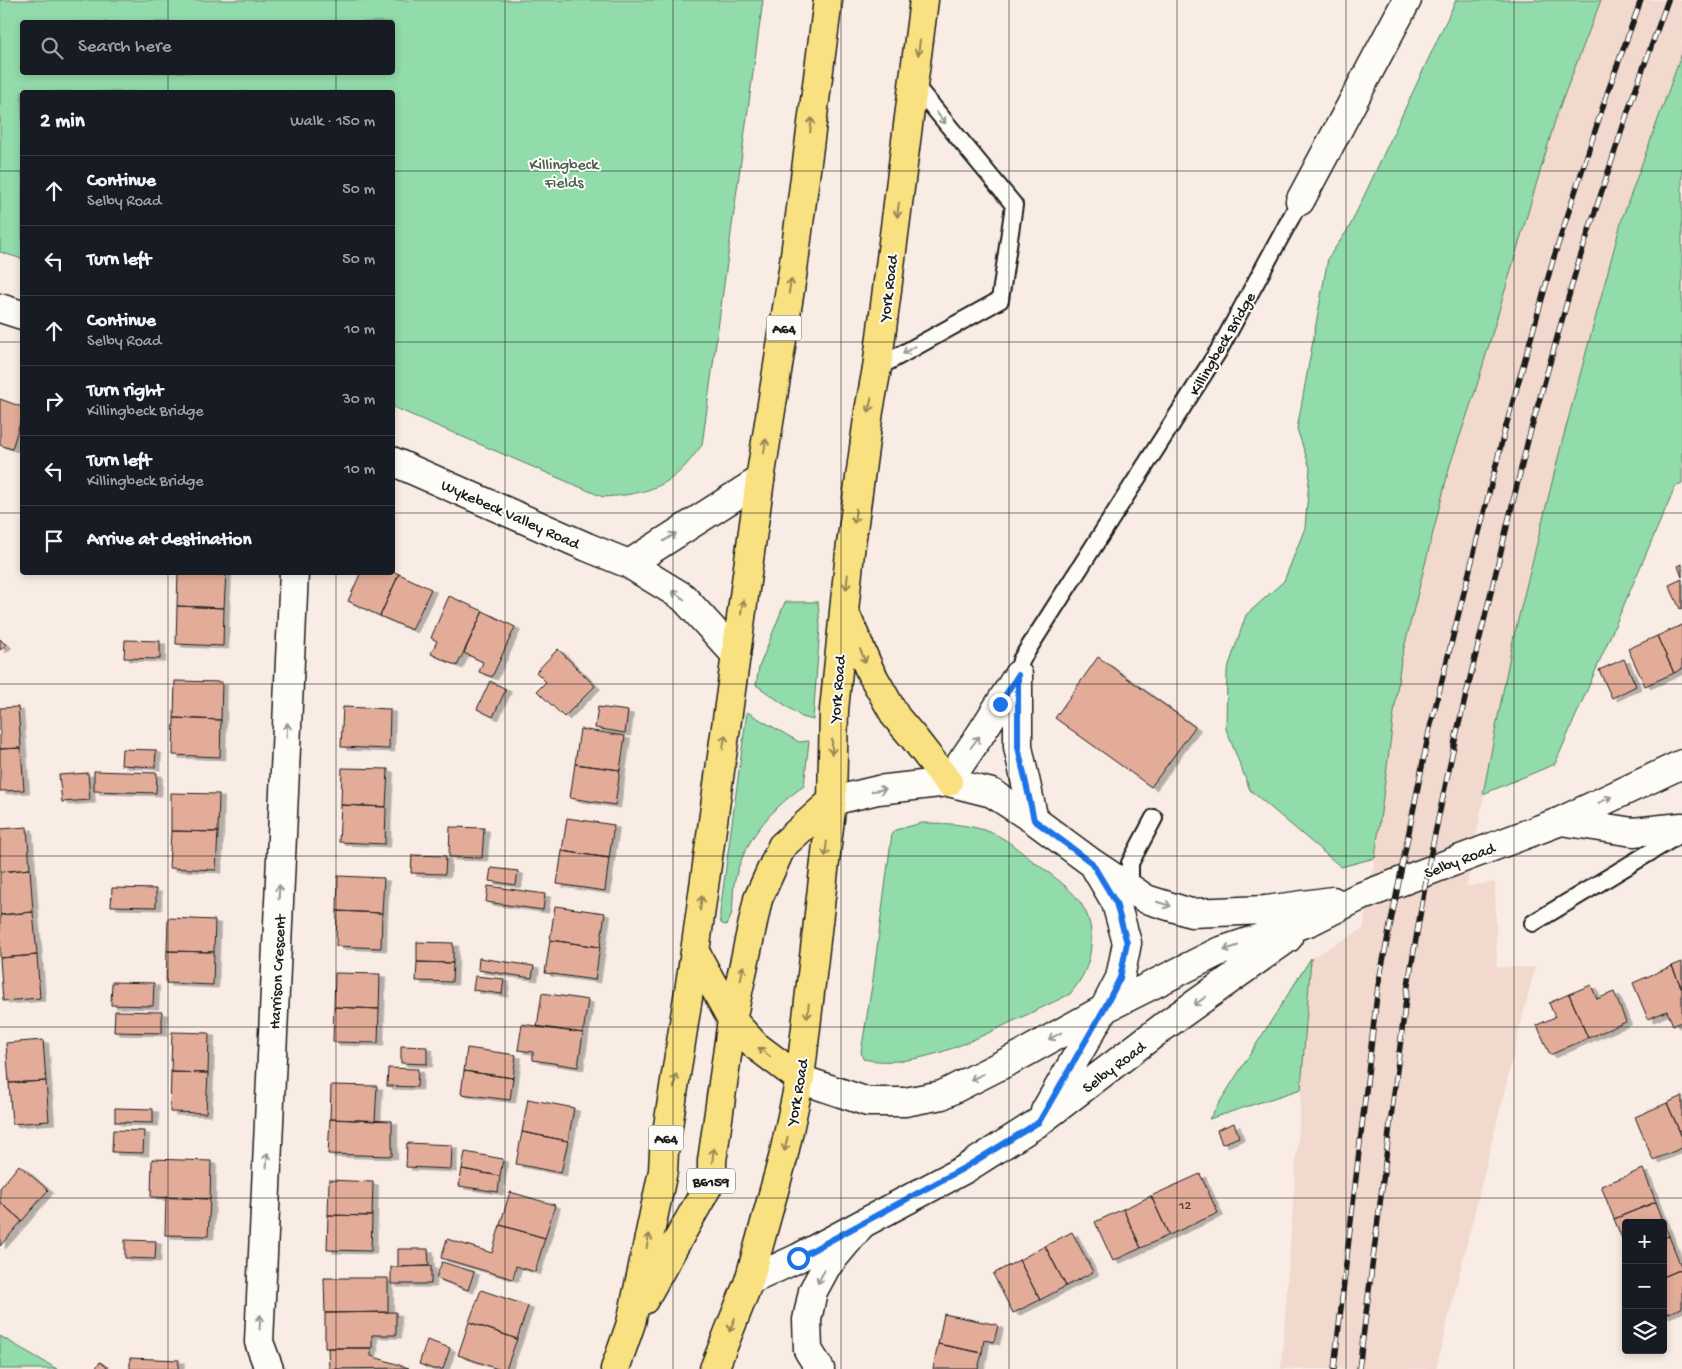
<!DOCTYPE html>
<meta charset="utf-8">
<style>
body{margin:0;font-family:"Gochi Hand",sans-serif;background:#20242c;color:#f1f3f6}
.controls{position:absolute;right:15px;bottom:15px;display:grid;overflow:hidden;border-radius:5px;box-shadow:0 2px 8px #0003}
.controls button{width:45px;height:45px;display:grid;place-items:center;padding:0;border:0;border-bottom:1px solid #363941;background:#171b24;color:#f1f3f6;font:25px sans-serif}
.stop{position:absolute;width:15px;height:15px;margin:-11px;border:4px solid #1a73e8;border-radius:50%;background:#fff}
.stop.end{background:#1a73e8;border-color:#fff;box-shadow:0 1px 5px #0008}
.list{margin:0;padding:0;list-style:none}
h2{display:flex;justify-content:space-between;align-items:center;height:65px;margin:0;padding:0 20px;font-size:21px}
h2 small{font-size:16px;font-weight:400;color:#9ea1a6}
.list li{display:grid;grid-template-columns:32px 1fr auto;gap:15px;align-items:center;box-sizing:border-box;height:70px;padding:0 20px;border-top:1px solid #363941}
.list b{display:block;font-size:19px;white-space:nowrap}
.list p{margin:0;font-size:16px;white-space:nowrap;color:#9ea1a6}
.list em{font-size:16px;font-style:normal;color:#9ea1a6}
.icon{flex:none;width:28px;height:28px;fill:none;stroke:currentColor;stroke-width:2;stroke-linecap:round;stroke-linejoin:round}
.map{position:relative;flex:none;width:1682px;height:1369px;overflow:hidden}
.search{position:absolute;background:#171b24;box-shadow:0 2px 8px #0003;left:20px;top:20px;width:375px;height:55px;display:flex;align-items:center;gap:12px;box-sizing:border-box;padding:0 18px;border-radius:5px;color:#9ea1a6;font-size:19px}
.panel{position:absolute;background:#171b24;box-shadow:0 2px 8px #0003;left:20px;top:90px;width:375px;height:485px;border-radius:5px}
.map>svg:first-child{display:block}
</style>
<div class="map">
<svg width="1682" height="1369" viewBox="0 0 1682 1369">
<defs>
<filter id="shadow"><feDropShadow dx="5.5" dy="3" stdDeviation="0" flood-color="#0004"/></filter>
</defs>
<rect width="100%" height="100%" fill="#f8ece4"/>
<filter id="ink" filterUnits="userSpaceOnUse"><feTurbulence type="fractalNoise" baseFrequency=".02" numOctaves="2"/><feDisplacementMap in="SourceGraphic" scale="10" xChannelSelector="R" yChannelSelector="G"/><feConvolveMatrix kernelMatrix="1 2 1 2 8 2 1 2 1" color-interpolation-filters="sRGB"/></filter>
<g filter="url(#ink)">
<!-- built -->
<path fill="#f2d9ce" d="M 1601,0 L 1682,0 L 1682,53 L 1622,219 L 1562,442 L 1513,640 L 1467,886 L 1495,882 L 1497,967 L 1535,967 L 1436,1369 L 1281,1369 L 1311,958 L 1363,929 L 1375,858 L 1401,660 L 1450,465 L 1475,392 L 1557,114 Z"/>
<!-- green -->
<path fill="#92dbab" stroke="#577c64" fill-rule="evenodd" d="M 0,0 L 763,0 L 702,445 C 696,452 691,460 685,466 C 663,491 634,495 603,497 L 393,407 L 392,92 L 22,92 L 22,259 L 0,252 ZM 22,22 L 392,22 L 392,72 L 22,72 Z
M 1456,0 L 1601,0 L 1557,114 L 1475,392 L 1450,465 L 1401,660 L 1375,858 L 1341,867 L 1250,790 L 1226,729 L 1227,671 L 1246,615 L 1284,581 L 1305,528 L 1310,468 L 1297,429 L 1328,258 L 1349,228 Z
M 1682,53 L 1682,484 L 1675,487 L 1555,764 L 1483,794 L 1513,640 L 1562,442 L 1622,219 Z
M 785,602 L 818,602 L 820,627 L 813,720 L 802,717 L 756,685 L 759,667 Z
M 747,712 L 799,742 L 809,741 L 804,786 C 770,809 742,843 734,884 C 732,896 735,916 726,925 L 722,924 L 720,921 L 720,912 Z
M 922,823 C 945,823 968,824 990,832 C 1006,838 1021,852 1034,862 C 1065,885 1095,903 1091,946 C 1089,966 1083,978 1070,994 C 1048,1005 1026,1015 1003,1026 C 961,1046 912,1069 863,1059 L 861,1052 L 873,979 L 892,833 L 895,830 Z
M 1311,958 L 1301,1089 L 1209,1119 Z
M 0,1336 L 57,1369 L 0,1369 Z"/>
<!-- building -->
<path fill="#e3ac99" stroke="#1c1c1c" filter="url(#shadow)" d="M 0,399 L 22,407 L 22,416 L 12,449 L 0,445 Z
M 1682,564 L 1682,577 L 1678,566 Z
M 392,571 L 399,574 L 380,616 L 348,601 L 361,572 L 392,572 Z
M 178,572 L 226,572 L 224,608 L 177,606 Z
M 399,574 L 431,589 L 412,630 L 380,616 Z
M 1682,579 L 1682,608 L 1680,609 L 1669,585 Z
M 449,596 L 483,611 L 457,666 L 431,654 L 437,641 L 431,638 Z
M 177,606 L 224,608 L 223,646 L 176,644 Z
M 483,611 L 515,627 L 492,677 L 479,672 L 483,662 L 464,653 Z
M 1682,625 L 1682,669 L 1674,673 L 1657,636 Z
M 1657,636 L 1674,673 L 1645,686 L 1628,649 Z
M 0,639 L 6,645 L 0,650 Z
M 125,640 L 160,641 L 160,659 L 124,658 Z
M 558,649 L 595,686 L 564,717 L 537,691 L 546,682 L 536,672 Z
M 1098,657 L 1195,727 L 1151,787 L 1055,718 Z
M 1624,659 L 1636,686 L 1612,698 L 1599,670 Z
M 175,681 L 222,682 L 221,720 L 174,718 Z
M 490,681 L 506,689 L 493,717 L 477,709 Z
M 18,707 L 21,748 L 0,749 L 0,708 Z
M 343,707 L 390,709 L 389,749 L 341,747 Z
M 598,707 L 628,711 L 625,733 L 595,728 Z
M 174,718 L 221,720 L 220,757 L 173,755 Z
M 580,729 L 625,736 L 620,770 L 575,764 Z
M 21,748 L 24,790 L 0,791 L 0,749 Z
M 122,749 L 156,750 L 155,767 L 121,765 Z
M 575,764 L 620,770 L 615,805 L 570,798 Z
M 342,768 L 388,769 L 386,807 L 341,805 Z
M 94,771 L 157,773 L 156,793 L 94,791 Z
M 88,773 L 90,800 L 62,802 L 59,775 Z
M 171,793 L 219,794 L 218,832 L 171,831 Z
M 341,805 L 386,807 L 385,844 L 339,842 Z
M 567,818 L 614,825 L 609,858 L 562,851 Z
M 27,827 L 30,869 L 0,872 L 0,829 Z
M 450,827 L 484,828 L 482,858 L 449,857 Z
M 171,831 L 218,832 L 216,870 L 169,868 Z
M 562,851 L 609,858 L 605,891 L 557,884 Z
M 412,855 L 446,856 L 445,874 L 411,873 Z
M 491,868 L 518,871 L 516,885 L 489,881 Z
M 30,869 L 33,912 L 0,915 L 0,872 Z
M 338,876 L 384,878 L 382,913 L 337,911 Z
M 488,886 L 545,894 L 543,910 L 486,902 Z
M 112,888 L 156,889 L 156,907 L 111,906 Z
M 555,906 L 605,913 L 600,947 L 550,940 Z
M 337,911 L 382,913 L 381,948 L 336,946 Z
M 33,912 L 37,955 L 0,958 L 0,915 Z
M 168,918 L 215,920 L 214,952 L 167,951 Z
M 550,940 L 600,947 L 595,980 L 545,973 Z
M 417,942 L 453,943 L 453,963 L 417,962 Z
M 167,951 L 214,952 L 213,985 L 166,983 Z
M 37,955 L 40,998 L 3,1001 L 0,958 Z
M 479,958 L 534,966 L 532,978 L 478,970 Z
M 417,962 L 453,963 L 452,982 L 416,981 Z
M 1682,962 L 1682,989 L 1672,966 Z
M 1672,966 L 1682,989 L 1682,1022 L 1673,1025 L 1667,1011 L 1648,1019 L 1633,983 Z
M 335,973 L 380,974 L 379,1009 L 334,1007 Z
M 475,976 L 504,979 L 502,994 L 473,990 Z
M 112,982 L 154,983 L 153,1006 L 111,1005 Z
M 1591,985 L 1597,999 L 1614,992 L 1626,1022 L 1588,1038 L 1569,994 Z
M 542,993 L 588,1000 L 583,1033 L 537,1027 Z
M 1569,994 L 1588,1038 L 1550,1055 L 1537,1025 L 1555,1017 L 1549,1003 Z
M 334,1007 L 379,1009 L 378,1043 L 333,1042 Z
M 115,1011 L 162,1012 L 162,1033 L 114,1032 Z
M 522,1024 L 583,1033 L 578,1067 L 533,1060 L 533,1052 L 518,1050 Z
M 172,1032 L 209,1033 L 208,1073 L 171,1072 Z
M 43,1040 L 46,1081 L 9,1083 L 6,1043 Z
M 401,1046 L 427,1047 L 427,1064 L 401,1063 Z
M 467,1048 L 516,1055 L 513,1078 L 464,1071 Z
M 388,1068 L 418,1069 L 417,1087 L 387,1086 Z
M 464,1071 L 513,1078 L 510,1100 L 461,1094 Z
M 171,1072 L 208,1073 L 206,1113 L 170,1112 Z
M 46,1081 L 49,1121 L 12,1124 L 9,1083 Z
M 331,1085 L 377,1086 L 375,1121 L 330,1119 Z
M 1682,1096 L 1682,1137 L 1667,1103 Z
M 528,1099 L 574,1108 L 568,1141 L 522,1132 Z
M 1667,1103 L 1682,1137 L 1682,1148 L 1653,1160 L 1635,1117 Z
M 115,1108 L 153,1109 L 153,1123 L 115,1122 Z
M 330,1119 L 392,1121 L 392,1156 L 328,1154 Z
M 1234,1123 L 1239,1137 L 1222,1144 L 1217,1130 Z
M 113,1130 L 144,1131 L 143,1153 L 112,1152 Z
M 522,1132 L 568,1141 L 561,1173 L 516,1164 Z
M 407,1143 L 452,1145 L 451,1169 L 406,1167 Z
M 465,1152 L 503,1159 L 500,1176 L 462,1169 Z
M 152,1159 L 211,1161 L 210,1199 L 151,1197 Z
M 19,1165 L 48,1190 L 22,1221 L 0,1202 L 0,1188 Z
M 462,1169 L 500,1176 L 498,1192 L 459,1186 Z
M 1643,1169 L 1656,1202 L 1614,1219 L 1601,1186 Z
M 1200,1174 L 1218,1213 L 1169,1235 L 1151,1196 Z
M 329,1180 L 373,1182 L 372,1216 L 328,1215 Z
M 510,1192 L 555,1205 L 545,1238 L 500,1225 Z
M 1151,1196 L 1169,1235 L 1141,1248 L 1123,1209 Z
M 166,1197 L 210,1199 L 208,1236 L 165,1235 Z
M 0,1202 L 22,1221 L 0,1246 Z
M 1656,1202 L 1669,1236 L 1663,1238 L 1663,1223 L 1626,1223 L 1626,1248 L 1614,1219 Z
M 1123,1209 L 1141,1248 L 1113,1261 L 1095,1222 Z
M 328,1215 L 372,1216 L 371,1251 L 327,1250 Z
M 500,1225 L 545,1238 L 535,1272 L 516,1266 L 513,1279 L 441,1258 L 447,1239 L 492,1253 Z
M 1072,1232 L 1093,1272 L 1066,1286 L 1045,1246 Z
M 1669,1236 L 1682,1269 L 1663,1277 L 1663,1238 Z
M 125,1240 L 156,1241 L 155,1259 L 125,1258 Z
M 1045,1246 L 1066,1286 L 1040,1300 L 1019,1260 Z
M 398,1249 L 428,1249 L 429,1266 L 398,1267 Z
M 1019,1260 L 1040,1300 L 1013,1313 L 993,1274 Z
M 442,1262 L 474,1272 L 468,1290 L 436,1278 Z
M 431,1266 L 431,1284 L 391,1284 L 391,1267 Z
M 1682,1269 L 1682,1308 L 1663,1315 L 1663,1277 Z
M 324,1278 L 388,1278 L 388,1312 L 325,1313 Z
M 481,1290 L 528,1306 L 517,1339 L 469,1322 Z
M 396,1312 L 396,1335 L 372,1335 L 372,1348 L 325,1348 L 325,1313 Z
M 944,1314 L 998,1325 L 994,1342 L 984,1340 L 982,1353 L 938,1344 Z
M 469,1322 L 517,1339 L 506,1369 L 498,1369 L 458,1355 Z
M 427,1340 L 450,1348 L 443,1369 L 433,1369 L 419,1364 Z
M 938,1344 L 982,1353 L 978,1369 L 933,1369 Z
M 328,1348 L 371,1348 L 371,1356 L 409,1368 L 329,1369 Z
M 130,1358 L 179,1360 L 178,1369 L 130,1369 Z
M 100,1362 L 110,1369 L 95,1369 Z"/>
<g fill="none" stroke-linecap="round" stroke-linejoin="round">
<defs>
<path id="service" d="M 877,368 L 1000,300 L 1014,205 L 914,84
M 1018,675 L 1021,660 L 1219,350 L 1300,201
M 1130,894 L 1130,863 L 1154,818
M 1533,923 L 1682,833"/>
<path id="minor" d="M 1300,201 L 1407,0
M 1018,675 L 1018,747 L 1034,820
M 948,782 L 980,735 L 1018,675
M 269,1369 L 259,1342 L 294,572"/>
<path id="tertiary" d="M 0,308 L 22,315
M 392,461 L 587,547 L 629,564 L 683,597 L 736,655
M 629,564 L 760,480
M 820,1369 L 808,1350 L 807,1320 L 813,1291 L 826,1267 L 861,1225"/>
<path id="secondary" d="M 832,801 L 878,790 L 948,782 L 992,793 L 1034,820 L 1092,863 L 1146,899 L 1191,913 L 1266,910 L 1333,901
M 1561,821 L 1633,832 L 1682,827
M 800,1079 L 868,1102 L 905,1102 L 942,1095 L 1021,1055 L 1104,1009 L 1218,952 L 1311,921 L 1357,898 L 1561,821 L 1682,764
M 1045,1111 L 1104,1009 L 1120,978 L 1127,943 L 1116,903 L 1096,869
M 749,1281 L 798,1258 L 965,1169 L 1039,1122 L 1163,1027 L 1288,938"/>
<path id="trunk" d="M 845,613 L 870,671 L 896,717 L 913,737 L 948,782
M 695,952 L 732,1020 L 756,1046 L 800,1079
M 644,1300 L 712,1179 L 712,1161 L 732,1020 L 758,899 L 782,846 L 832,801
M 615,1369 L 631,1323 L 663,1171 L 664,1152 L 695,952 L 760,480 L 793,270 L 828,0
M 714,1369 L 749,1281 L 783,1158 L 800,1079 L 832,801 L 834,710 L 850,552 L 869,411 L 877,368 L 924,0"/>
</defs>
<!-- service casing -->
<use href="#service" stroke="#1c1c1c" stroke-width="20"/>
<!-- minor casing -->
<use href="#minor" stroke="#1c1c1c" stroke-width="31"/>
<!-- tertiary casing -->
<use href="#tertiary" stroke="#1c1c1c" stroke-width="31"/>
<!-- secondary casing -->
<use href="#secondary" stroke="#1c1c1c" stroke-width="31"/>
<!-- trunk casing -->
<use href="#trunk" stroke="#1c1c1c" stroke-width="31"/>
<!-- service -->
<use href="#service" stroke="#fdfcf7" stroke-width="16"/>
<!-- minor -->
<use href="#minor" stroke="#fdfcf7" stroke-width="28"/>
<!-- tertiary -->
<use href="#tertiary" stroke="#fdfcf7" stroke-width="28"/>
<!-- secondary -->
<use href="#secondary" stroke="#fdfcf7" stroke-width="28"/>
<!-- trunk -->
<use href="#trunk" stroke="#f9e181" stroke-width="28"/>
<defs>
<path id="rail" d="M 1334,1369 L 1378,986 L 1429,732 L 1504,433 L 1553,260 L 1608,91 L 1641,0
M 1359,1369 L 1407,991 L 1430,857 L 1456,736 L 1528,440 L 1577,267 L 1632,99 L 1668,0"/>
</defs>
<!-- rail casing -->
<use href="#rail" stroke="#1c1c1c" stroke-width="5.5"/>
<!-- rail -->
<use href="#rail" stroke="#fdfcf7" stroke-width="4" stroke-dasharray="11" stroke-linecap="butt"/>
</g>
<!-- one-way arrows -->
<defs><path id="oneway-shaft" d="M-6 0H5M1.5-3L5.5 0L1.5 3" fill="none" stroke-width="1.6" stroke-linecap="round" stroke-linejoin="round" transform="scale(1.25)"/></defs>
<g stroke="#968854">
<use href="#oneway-shaft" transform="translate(919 48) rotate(97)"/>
<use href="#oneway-shaft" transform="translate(811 125) rotate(-83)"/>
<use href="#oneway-shaft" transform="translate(898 210) rotate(97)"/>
<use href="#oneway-shaft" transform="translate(790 286) rotate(-81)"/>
<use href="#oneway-shaft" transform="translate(870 405) rotate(100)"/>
<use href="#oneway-shaft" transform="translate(765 446) rotate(-81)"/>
<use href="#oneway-shaft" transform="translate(855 516) rotate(98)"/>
<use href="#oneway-shaft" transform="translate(847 582) rotate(96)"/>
<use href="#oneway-shaft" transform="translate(742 607) rotate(-82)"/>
<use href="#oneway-shaft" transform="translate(863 656) rotate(67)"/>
<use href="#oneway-shaft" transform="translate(724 742) rotate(-82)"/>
<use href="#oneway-shaft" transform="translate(832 747) rotate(91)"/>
<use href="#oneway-shaft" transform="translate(826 849) rotate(96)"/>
<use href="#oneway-shaft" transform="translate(701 903) rotate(-82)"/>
<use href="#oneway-shaft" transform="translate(742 973) rotate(-78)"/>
<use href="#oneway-shaft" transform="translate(808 1011) rotate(96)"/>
<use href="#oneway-shaft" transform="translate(764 1052) rotate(-143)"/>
<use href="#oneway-shaft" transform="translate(675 1081) rotate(-81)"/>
<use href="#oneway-shaft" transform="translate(786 1144) rotate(102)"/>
<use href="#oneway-shaft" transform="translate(713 1155) rotate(-84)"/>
<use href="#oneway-shaft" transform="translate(648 1241) rotate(-78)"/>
<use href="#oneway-shaft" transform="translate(732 1325) rotate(112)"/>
</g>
<g stroke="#989794">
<use href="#oneway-shaft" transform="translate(941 118) rotate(51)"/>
<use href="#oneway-shaft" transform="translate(909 350) rotate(150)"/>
<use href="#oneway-shaft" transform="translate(670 537) rotate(-33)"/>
<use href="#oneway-shaft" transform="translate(678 595) rotate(-145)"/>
<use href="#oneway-shaft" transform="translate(287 730) rotate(-87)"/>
<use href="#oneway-shaft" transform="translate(975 742) rotate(-53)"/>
<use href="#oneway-shaft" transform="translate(879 790) rotate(-9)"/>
<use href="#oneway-shaft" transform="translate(1605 800) rotate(-25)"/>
<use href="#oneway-shaft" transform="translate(279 892) rotate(-87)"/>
<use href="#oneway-shaft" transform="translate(1164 904) rotate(17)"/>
<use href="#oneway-shaft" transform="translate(1231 948) rotate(161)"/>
<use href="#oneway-shaft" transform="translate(1200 1001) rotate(144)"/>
<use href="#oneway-shaft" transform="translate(1055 1036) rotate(151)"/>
<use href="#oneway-shaft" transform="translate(977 1077) rotate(154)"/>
<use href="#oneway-shaft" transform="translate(267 1160) rotate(-87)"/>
<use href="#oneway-shaft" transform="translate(821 1277) rotate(118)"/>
<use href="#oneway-shaft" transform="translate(260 1322) rotate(-87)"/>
</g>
</g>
<g fill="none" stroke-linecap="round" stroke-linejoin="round" filter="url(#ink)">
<!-- route -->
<path stroke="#1a73e8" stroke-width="6" d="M 798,1258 L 964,1168 L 1039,1122 L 1104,1009 L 1120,978 L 1127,943 L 1116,903 L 1092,863 L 1034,820 L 1018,747 L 1018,675 L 1000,704"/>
</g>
<!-- grid -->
<path fill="none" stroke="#1c1c1c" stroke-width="1" stroke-opacity="0.55" d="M 168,0 L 168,22M 336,0 L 336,22M 505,0 L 505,1369M 673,0 L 673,1369M 841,0 L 841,1369M 1009,0 L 1009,1369M 1177,0 L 1177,1369M 1346,0 L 1346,1369M 1514,0 L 1514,1369M 168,72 L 168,92M 336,72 L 336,92M 0,171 L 22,171M 392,171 L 1682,171M 0,342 L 22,342M 392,342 L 1682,342M 0,513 L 22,513M 392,513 L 1682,513M 168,572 L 168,1369M 336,572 L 336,1369M 0,684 L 1682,684M 0,856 L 1682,856M 0,1027 L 1682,1027M 0,1198 L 1682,1198"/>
<g text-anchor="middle" stroke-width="4" stroke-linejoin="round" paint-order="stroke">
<!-- number labels -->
<g font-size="14" fill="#4e403b">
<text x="1185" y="1209">12</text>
</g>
<!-- shield labels -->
<g fill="#fdfcf7" stroke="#605f5e" stroke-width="1">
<rect x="766.5" y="315.5" width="35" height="25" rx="4"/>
<rect x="648.5" y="1125.5" width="35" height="25" rx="4"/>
<rect x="687" y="1168.5" width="48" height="25" rx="4"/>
</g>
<g font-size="15" font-weight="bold" fill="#1c1c1c">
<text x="784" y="333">A64</text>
<text x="666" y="1143">A64</text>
<text x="711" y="1186">B6159</text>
</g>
<!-- park labels -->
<g font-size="16" fill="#455f4e" stroke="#fdfcf7">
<text x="564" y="169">Killingbeck<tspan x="564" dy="18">Fields</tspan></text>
</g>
<!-- street labels -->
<g font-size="16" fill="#1c1c1c" stroke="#fdfcf7">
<text transform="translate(887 288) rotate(-83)" y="6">York Road</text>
<text transform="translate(1221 343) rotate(-60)" y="6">Killingbeck Bridge</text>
<text transform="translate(511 513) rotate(24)" y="6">Wykebeck Valley Road</text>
<text transform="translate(836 689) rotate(-85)" y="6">York Road</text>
<text transform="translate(1459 859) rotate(-21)" y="6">Selby Road</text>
<text transform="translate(276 972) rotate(-87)" y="6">Harrison Crescent</text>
<text transform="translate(1113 1066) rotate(-37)" y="6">Selby Road</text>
<text transform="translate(796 1092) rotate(-80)" y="6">York Road</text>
</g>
</g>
</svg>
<div class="controls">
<button>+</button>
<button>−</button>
<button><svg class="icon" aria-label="layers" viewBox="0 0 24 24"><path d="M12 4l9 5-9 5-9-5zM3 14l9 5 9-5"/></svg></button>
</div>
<div class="stop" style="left:798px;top:1258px"></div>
<div class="stop end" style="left:1000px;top:704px"></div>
<div class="search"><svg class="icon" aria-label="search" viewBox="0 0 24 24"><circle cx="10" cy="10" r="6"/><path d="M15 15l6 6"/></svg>Search here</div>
<section class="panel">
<h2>2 min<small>Walk · 150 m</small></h2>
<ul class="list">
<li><svg class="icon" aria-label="ahead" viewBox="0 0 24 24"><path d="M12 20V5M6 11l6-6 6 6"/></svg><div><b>Continue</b><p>Selby Road</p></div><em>50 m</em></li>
<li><svg class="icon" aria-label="left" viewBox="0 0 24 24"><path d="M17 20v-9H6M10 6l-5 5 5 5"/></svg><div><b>Turn left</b></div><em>50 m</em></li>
<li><svg class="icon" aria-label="ahead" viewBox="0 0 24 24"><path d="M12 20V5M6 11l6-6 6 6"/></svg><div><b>Continue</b><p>Selby Road</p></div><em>10 m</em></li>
<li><svg class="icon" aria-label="right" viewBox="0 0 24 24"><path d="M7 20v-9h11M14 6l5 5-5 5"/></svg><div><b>Turn right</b><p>Killingbeck Bridge</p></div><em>30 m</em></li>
<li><svg class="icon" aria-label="left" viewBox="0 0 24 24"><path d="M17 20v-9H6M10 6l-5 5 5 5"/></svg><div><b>Turn left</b><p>Killingbeck Bridge</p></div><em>10 m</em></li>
<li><svg class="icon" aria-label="arrive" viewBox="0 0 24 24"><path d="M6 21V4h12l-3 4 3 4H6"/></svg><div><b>Arrive at destination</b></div></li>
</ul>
</section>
</div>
